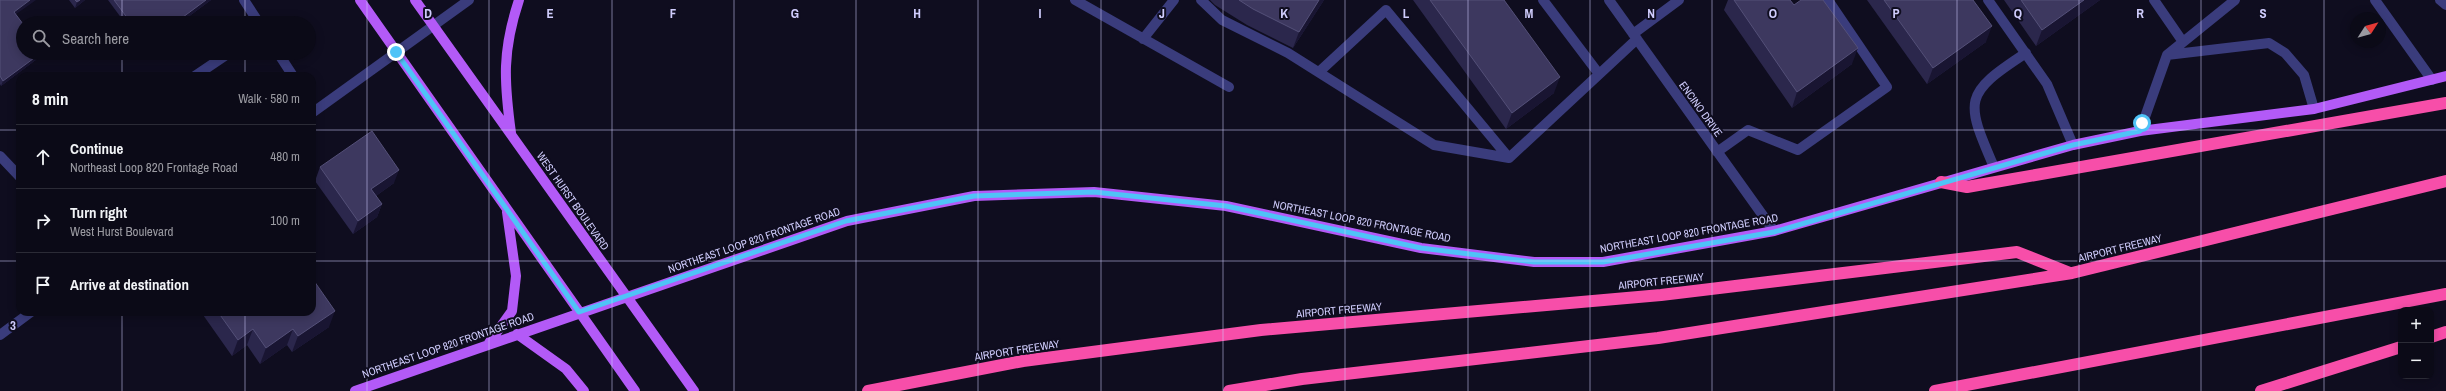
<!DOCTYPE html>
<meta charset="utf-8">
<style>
body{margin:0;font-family:"Archivo Narrow",sans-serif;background:#191824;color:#f1f3f6}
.controls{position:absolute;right:12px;bottom:12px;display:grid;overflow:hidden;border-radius:8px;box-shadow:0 2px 10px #0003}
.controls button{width:36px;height:36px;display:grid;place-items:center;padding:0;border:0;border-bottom:1px solid #2b2b36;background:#0b0a17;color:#f1f3f6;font:20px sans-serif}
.compass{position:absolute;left:2350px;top:12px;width:36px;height:36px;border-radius:50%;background:#0b0a17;box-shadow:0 2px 10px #0003;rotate:54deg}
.stop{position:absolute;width:12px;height:12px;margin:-9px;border:3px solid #4fc3f7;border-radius:50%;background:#fff}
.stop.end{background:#4fc3f7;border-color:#fff;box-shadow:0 1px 4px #0008}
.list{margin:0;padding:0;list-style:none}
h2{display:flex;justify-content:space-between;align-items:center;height:52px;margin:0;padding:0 16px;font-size:17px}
h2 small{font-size:13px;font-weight:400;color:#9a9aa1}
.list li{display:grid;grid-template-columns:26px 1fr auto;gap:12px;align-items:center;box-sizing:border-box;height:64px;padding:0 16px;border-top:1px solid #2b2b36}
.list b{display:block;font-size:15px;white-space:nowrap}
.list p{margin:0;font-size:13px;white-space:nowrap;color:#9a9aa1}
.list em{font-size:13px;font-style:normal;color:#9a9aa1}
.icon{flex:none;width:22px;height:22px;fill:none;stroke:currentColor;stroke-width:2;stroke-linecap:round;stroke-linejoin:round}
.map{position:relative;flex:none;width:2446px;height:391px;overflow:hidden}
.search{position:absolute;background:#0b0a17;box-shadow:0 2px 10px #0003;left:16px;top:16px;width:300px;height:44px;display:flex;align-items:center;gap:10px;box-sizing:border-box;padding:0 14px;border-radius:22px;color:#9a9aa1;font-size:15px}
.panel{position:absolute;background:#0b0a17;box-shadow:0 2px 10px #0003;left:16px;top:72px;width:300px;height:244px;border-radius:12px}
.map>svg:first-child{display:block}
</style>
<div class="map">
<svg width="2446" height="391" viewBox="0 0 2446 391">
<rect width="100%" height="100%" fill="#0f0d1f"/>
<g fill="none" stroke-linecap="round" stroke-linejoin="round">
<!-- minor -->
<path stroke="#3a3c7c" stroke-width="10" d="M 244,0 L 259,23
M 1075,0 L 1229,87
M 1201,0 L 1222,20 L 1288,53 L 1434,145 L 1509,158 L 1637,39
M 1543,0 L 1599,74
M 1609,0 L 1774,231
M 1988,0 L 2047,84 L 2073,145
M 2154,0 L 2183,42
M 2375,0 L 2432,80
M 2440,0 L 2446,5
M 1633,34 L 1679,0
M 1143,39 L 1174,0
M 278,53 L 293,76
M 2167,55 L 2269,43 L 2285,53 L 2304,75 L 2314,109
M 1319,72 L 1386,10 L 1509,158
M 195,76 L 229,53
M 312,113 L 469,0
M 2140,131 L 2167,55 L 2235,0
M 1717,152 L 1748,130 L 1798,150 L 1887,87 L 1828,0
M 0,156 L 20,177
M 1994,167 C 1965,100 1963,94 2026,53
M 0,335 L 31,312"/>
<!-- major -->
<path stroke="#b35af7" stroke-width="10" d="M 360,0 L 635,391
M 415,0 L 694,391
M 511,133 C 504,81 502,51 519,0
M 517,334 L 566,369 L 584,391
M 489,343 L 512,311 L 516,276 L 507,212
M 355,391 L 847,221 L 974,196 L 1094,192 L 1226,206 L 1421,248 L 1534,262 L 1603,262 L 1774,231 L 2073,145 L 2140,131 L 2314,109 L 2446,76"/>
<!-- highway -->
<path stroke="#f74ea9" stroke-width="12" d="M 1941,182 L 1967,187 L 2446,103
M 2431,337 L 2446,332
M 868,391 L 1023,361 L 1261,330 L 1661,295 L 2017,252 L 2070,273
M 1229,391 L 1302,379 L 1658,338 L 2072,273 L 2446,181
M 1935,391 L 2446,294
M 2261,391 L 2401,347"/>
</g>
<!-- wall -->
<path fill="#2b274c" d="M 0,0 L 16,14 L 23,53 L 42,53 L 41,56 L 1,86 L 0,84 Z
M 69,0 L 85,0 L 75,8 Z
M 108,0 L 211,0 L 180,23 L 125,23 Z
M 1210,0 L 1324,0 L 1293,48 L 1247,25 L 1215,5 Z
M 1413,0 L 1504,0 L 1554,93 L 1506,129 Z
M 1728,0 L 1790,0 L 1794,5 L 1852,64 L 1792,108 L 1724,10 Z
M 1867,0 L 1973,0 L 1986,42 L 1927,84 Z
M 2004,0 L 2100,0 L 2036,46 Z
M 320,167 L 394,183 L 376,196 L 382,204 L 377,217 L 353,234 L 315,181 Z
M 201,312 L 312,312 L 329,327 L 292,352 L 287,345 L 260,364 L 247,345 L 232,356 Z"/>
<!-- shaded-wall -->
<path fill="#191532" d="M 30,0 L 36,0 L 12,17 L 14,12 Z
M 80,0 L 85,0 L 75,8 L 77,2 Z
M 206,0 L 211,0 L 180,23 L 175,23 Z
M 1319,0 L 1324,0 L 1293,48 L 1299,32 Z
M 2084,0 L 2100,0 L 2036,46 L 2042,30 Z
M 1992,26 L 1986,42 L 1927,84 L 1933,68 Z
M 1858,48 L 1852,64 L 1792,108 L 1797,92 Z
M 41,53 L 42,53 L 41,56 L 1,86 L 3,81 Z
M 1560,77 L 1554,93 L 1506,129 L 1512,113 Z
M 399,170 L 394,183 L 366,203 L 371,189 Z
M 382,204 L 377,217 L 353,234 L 358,221 Z
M 335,311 L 329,327 L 292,352 L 298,336 Z
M 253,329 L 247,345 L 232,356 L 238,340 Z
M 293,329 L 287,345 L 260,364 L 266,348 Z"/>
<!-- building -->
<path fill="#3d385f" stroke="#545078" d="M 0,0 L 30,0 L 14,12 L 23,24 L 23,53 L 41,53 L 3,81 L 0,76 Z
M 75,0 L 80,0 L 77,2 Z
M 114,0 L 206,0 L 175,23 L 131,23 Z
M 1239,0 L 1319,0 L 1299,32 L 1253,9 Z
M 1430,0 L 1504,0 L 1560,77 L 1512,113 Z
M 1734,0 L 1790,0 L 1794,5 L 1801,0 L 1823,0 L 1858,48 L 1797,92 Z
M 1884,0 L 1973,0 L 1992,26 L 1933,68 Z
M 2021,0 L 2084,0 L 2042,30 Z
M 372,131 L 399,170 L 371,189 L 382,204 L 358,221 L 320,167 Z
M 312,278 L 335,311 L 298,336 L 293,329 L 266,348 L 253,329 L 238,340 L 218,312 L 312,312 Z"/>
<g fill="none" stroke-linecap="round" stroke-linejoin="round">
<!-- route -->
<path stroke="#4fc3f7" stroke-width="5" d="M 396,52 L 579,312 L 846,221 L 974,196 L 1094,192 L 1226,206 L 1421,248 L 1534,262 L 1603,262 L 1774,232 L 2073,145 L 2140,131 L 2142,123"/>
</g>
<!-- grid -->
<path fill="none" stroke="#d0cdfd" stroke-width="1" stroke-opacity="0.55" d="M 122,0 L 122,23M 245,0 L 245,23M 367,0 L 367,391M 489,0 L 489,391M 612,0 L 612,391M 734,0 L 734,391M 856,0 L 856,391M 978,0 L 978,391M 1101,0 L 1101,391M 1223,0 L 1223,391M 1345,0 L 1345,391M 1468,0 L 1468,391M 1590,0 L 1590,391M 1712,0 L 1712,391M 1834,0 L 1834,391M 1957,0 L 1957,391M 2079,0 L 2079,391M 2201,0 L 2201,391M 2324,0 L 2324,391M 122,53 L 122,76M 245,53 L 245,76M 0,130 L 20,130M 312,130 L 2446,130M 0,261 L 20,261M 312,261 L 2446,261M 122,312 L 122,391M 245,312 L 245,391"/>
<g text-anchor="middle" stroke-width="4" stroke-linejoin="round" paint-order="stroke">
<!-- street labels -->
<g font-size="11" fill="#d0cdfd" stroke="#0f0d1f">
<text transform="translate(1701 109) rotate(54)" y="4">ENCINO DRIVE</text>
<text transform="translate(573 201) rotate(55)" y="4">WEST HURST BOULEVARD</text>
<text transform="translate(1362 221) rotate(11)" y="4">NORTHEAST LOOP 820 FRONTAGE ROAD</text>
<text transform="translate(1689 233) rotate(-10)" y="4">NORTHEAST LOOP 820 FRONTAGE ROAD</text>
<text transform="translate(754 240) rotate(-19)" y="4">NORTHEAST LOOP 820 FRONTAGE ROAD</text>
<text transform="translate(2120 248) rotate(-14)" y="4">AIRPORT FREEWAY</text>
<text transform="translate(1661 281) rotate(-6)" y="4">AIRPORT FREEWAY</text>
<text transform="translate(1339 310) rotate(-5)" y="4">AIRPORT FREEWAY</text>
<text transform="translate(448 345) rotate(-19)" y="4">NORTHEAST LOOP 820 FRONTAGE ROAD</text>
<text transform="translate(1017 350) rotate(-9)" y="4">AIRPORT FREEWAY</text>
</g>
</g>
<g font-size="13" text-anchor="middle" font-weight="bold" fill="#d0cdfd" stroke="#0f0d1f" stroke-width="4" stroke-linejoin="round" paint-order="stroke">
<text x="428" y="18">D</text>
<text x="550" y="18">E</text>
<text x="673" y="18">F</text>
<text x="795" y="18">G</text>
<text x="917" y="18">H</text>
<text x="1040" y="18">I</text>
<text x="1162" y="18">J</text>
<text x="1284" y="18">K</text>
<text x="1406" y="18">L</text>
<text x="1529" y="18">M</text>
<text x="1651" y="18">N</text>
<text x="1773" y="18">O</text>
<text x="1896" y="18">P</text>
<text x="2018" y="18">Q</text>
<text x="2140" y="18">R</text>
<text x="2263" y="18">S</text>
<text x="13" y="330">3</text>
</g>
</svg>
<div class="controls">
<button>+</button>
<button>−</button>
</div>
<svg class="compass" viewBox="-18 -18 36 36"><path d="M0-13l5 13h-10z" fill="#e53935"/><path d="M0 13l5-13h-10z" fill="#9a9aa1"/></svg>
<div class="stop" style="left:2142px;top:123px"></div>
<div class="stop end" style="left:396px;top:52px"></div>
<div class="search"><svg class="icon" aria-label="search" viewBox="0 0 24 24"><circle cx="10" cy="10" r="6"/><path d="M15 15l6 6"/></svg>Search here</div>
<section class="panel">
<h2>8 min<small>Walk · 580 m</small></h2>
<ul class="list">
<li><svg class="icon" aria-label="ahead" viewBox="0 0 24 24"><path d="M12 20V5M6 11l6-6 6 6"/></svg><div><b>Continue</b><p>Northeast Loop 820 Frontage Road</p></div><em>480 m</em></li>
<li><svg class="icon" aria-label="right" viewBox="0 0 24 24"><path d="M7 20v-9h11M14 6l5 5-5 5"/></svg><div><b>Turn right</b><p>West Hurst Boulevard</p></div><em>100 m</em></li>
<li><svg class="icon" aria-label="arrive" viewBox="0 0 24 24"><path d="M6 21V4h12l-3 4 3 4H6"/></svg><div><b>Arrive at destination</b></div></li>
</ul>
</section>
</div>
